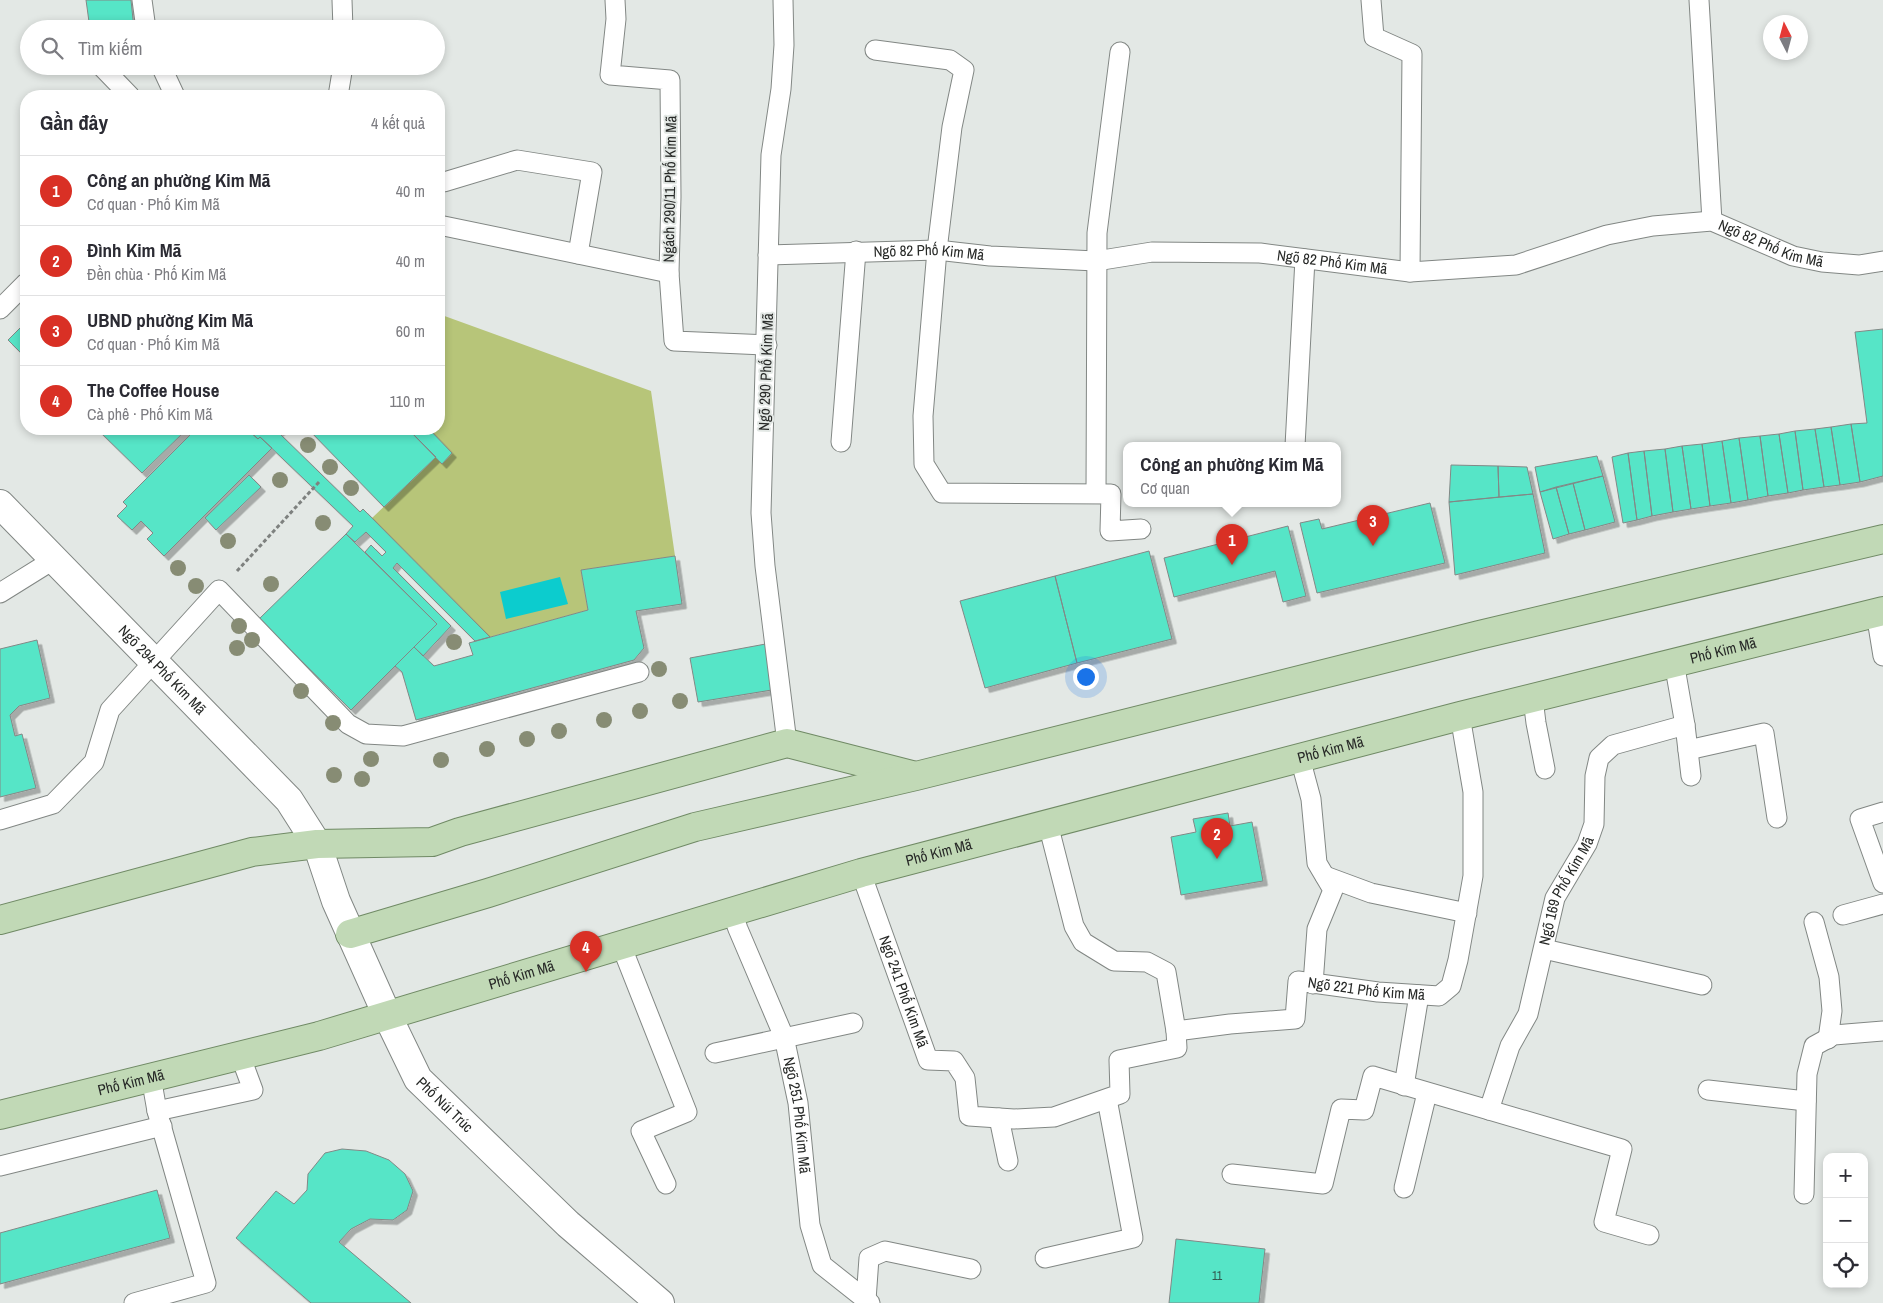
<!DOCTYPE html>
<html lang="vi">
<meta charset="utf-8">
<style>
body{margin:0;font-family:"Archivo Narrow",sans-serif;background:#f7f7f7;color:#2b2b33}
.controls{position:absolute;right:15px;bottom:15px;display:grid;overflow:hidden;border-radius:10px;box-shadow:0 2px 8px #0003}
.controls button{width:45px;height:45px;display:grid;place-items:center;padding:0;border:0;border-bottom:1px solid #e1e1e2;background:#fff;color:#2b2b33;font:25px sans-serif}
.compass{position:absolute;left:1763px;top:15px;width:45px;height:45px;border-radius:50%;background:#fff;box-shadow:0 2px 8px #0003;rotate:354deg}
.you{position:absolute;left:1085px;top:676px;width:18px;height:18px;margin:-12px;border:4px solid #fff;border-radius:50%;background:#1a73e8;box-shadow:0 0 0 8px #1a73e833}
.badge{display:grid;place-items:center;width:32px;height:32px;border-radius:50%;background:#d93025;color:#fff;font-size:16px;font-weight:700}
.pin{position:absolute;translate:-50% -41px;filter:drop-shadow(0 1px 2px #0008)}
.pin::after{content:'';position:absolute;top:26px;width:18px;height:15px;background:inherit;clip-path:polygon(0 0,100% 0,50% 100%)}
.popup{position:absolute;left:1123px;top:442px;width:218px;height:65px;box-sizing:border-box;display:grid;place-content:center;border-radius:10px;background:#fff;filter:drop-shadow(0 1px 4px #0005);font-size:16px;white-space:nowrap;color:#7c7c81}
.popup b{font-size:19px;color:#2b2b33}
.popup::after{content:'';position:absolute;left:50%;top:100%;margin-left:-10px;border:10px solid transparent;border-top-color:#fff}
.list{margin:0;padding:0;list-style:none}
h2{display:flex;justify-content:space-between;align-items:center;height:65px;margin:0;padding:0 20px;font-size:21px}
h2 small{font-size:16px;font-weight:400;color:#7c7c81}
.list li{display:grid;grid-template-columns:32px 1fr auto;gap:15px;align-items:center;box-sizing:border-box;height:70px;padding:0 20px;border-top:1px solid #e1e1e2}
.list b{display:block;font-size:19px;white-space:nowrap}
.list p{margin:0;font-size:16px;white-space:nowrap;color:#7c7c81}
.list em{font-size:16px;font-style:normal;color:#7c7c81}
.icon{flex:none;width:28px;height:28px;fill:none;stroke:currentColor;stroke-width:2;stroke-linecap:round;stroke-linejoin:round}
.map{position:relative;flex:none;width:1883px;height:1303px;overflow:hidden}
.search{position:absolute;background:#fff;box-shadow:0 2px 8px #0003;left:20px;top:20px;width:425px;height:55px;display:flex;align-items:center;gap:12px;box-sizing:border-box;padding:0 18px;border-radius:28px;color:#7c7c81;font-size:19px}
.panel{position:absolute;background:#fff;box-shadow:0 2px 8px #0003;left:20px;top:90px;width:425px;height:345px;border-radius:20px}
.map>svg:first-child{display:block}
</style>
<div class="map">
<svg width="1883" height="1303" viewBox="0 0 1883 1303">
<defs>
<filter id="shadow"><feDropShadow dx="4.5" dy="4.5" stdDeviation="0" flood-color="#0004"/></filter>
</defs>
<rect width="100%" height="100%" fill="#e3e8e5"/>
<!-- green -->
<path fill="#b7c579" d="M 439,314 L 651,391 L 675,556 L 581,570 L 588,610 L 490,637 L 372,518 L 436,457 L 442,463 L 452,453 L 429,429 L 439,429 Z"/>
<!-- water -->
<path fill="#0cccce" d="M 560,577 L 568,604 L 506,619 L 500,592 Z"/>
<!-- building -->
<path fill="#57e5c7" stroke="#828886" filter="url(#shadow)" d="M 86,0 L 131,0 L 134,29 L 90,29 Z
M 26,322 L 26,358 L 8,340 Z
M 1883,329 L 1883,476 L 1860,482 L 1851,424 L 1867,423 L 1855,332 Z
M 1851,424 L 1860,482 L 1840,485 L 1831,427 Z
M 1831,427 L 1840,485 L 1824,487 L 1815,429 Z
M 97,429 L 187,429 L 142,473 Z
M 196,429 L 247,429 L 258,439 L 260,437 L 272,448 L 164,556 L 147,539 L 153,533 L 141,521 L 132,530 L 117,516 L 127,506 L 123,502 Z
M 247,429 L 282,429 L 278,432 L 360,512 L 363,509 L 490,637 L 475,641 L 397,563 L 393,568 L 451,626 L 423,656 L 414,647 L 437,624 L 365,552 L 371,545 L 382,556 L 386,552 L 366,532 L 355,542 L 346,534 L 353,526 L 260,437 L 258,439 Z
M 308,429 L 408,429 L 436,457 L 384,507 Z
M 408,429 L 429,429 L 452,453 L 442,464 Z
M 1815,429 L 1824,487 L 1803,490 L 1795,431 Z
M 1795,431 L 1803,490 L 1788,493 L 1779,434 Z
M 1779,434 L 1788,493 L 1768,496 L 1760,436 Z
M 1760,436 L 1768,496 L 1748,500 L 1739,438 Z
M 1739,438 L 1748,500 L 1731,503 L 1722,441 Z
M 1722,441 L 1731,503 L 1710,506 L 1702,444 Z
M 1702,444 L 1710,506 L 1691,509 L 1682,446 Z
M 1682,446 L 1691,509 L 1673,512 L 1665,449 Z
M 1665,449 L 1673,512 L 1652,516 L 1644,451 Z
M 1644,451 L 1652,516 L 1637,520 L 1628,453 Z
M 1628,453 L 1637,520 L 1623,523 L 1612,457 Z
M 1597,456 L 1603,476 L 1540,492 L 1535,467 Z
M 1451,465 L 1498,466 L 1499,497 L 1449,502 Z
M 1498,466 L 1527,467 L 1533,494 L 1499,497 Z
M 249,475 L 261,487 L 216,530 L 205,518 Z
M 1603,476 L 1615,522 L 1585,530 L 1573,483 Z
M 1573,483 L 1585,530 L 1569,534 L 1556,487 Z
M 1556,487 L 1569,534 L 1553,539 L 1540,492 Z
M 1533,494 L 1545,553 L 1455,575 L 1449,502 Z
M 1430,503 L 1445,563 L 1317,593 L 1300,523 L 1319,519 L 1322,529 Z
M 1288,526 L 1306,596 L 1283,602 L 1275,571 L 1174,597 L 1164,558 Z
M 346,534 L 437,624 L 351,710 L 259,619 Z
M 1149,551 L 1172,639 L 1077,663 L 1055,576 Z
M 675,556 L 682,604 L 636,611 L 644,648 L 634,660 L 416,720 L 402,672 L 395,666 L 414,647 L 434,666 L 473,655 L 469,643 L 588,610 L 581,570 Z
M 1055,576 L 1077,663 L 985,688 L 960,601 Z
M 37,640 L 50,698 L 19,706 L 10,715 L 15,736 L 22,734 L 36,788 L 0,797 L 0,649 Z
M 771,643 L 778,689 L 698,702 L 690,658 Z
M 1228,813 L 1230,826 L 1252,822 L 1263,881 L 1181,895 L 1171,837 L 1196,832 L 1193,819 Z
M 342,1149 L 366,1151 L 389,1160 L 405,1174 L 413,1191 L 407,1210 L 393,1220 L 370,1219 L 351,1229 L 339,1242 L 411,1303 L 311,1303 L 236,1238 L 276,1191 L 294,1204 L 307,1190 L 308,1174 L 325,1153 Z
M 157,1190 L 170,1238 L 0,1284 L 0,1233 Z
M 1176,1239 L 1265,1249 L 1259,1303 L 1169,1303 Z"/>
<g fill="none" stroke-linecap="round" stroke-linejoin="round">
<defs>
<g id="service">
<path d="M 142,0 L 146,29"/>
<path d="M 342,0 L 343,29"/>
<path d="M 615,0 L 616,19 L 610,75 L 670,80 L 671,197 L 669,273 L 674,341 L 767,345"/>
<path d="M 783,0 L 784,45 L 781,89 L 771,155 L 761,513 L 765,566 L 787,743"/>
<path d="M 1371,0 L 1374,37 L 1412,54 L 1410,272"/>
<path d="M 1699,0 L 1712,221"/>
<path d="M 875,50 L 950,60 L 964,70 L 952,127 L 937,250 L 923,416 L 924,464 L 942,493 L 1111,494 L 1110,531 L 1141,529"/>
<path d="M 101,66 L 130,96"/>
<path d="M 161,66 L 175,96"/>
<path d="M 338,96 L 343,66"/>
<path d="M 439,180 L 444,182 L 517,160 L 592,172 L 578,254"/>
<path d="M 439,225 L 669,273"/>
<path id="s1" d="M 768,255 L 937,250 L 990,256 L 1096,261 L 1152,252 L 1260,253 L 1410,272 L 1516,265 L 1607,235 L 1653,226 L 1712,221 L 1793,256 L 1822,262 L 1859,265 L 1883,261"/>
<path d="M 0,309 L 26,283"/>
<path d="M 841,442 L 856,251"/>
<path d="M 1295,446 L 1305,259"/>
<path d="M 1096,493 L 1097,233 L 1120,52"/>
<path d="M 0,593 L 53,560"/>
<path d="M 1876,613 L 1883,656"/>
<path d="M 1674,662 L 1685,725 L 1691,776"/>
<path d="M 1533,699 L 1536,723 L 1545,769"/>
<path d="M 1688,750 L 1764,733 L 1777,818"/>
<path d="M 1300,758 L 1311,799 L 1317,863 L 1333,890 L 1317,929 L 1313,984"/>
<path d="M 1883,812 L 1860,819 L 1883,883"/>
<path d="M 0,820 L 53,804 L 94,762 L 110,710 L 219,590 L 348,724 L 366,734 L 403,736 L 639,672"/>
<path id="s2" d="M 1048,824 L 1074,926 L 1083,942 L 1114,961 L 1147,962 L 1166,972 L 1176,1031 L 1230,1024 L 1295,1019 L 1298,981 L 1378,992 L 1439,996 L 1451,986 L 1458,960 L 1473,876 L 1473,792 L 1460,716"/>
<path id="s3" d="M 861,873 L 928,1060 L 954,1061 L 965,1078 L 969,1116 L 1014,1119 L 1054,1117 L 1120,1094 L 1119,1060 L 1177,1048 L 1176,1031"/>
<path d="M 1325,876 L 1371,893 L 1467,913"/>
<path id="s4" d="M 732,912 L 738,929 L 784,1037 L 798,1103 L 810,1225 L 822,1265 L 870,1303"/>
<path d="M 1843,915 L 1883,904"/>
<path d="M 1814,922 L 1829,977 L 1832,1011 L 1828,1039"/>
<path d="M 621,945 L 687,1112 L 641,1131 L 666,1184"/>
<path d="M 1544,949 L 1702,985"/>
<path d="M 715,1053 L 853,1023"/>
<path d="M 1404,1086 L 1419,995"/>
<path d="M 1708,1090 L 1806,1101"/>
<path id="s5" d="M 1489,1110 L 1510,1046 L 1528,1014 L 1555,898 L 1587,844 L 1594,824 L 1595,776 L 1599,758 L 1613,745 L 1685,725"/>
<path d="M 157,1111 L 253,1090 L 240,1055"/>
<path d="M 999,1118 L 1008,1161"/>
<path d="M 0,1166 L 162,1126"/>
<path d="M 1232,1174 L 1323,1184 L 1341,1109 L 1364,1110 L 1373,1076 L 1622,1149 L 1604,1222 L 1649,1235"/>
<path d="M 1404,1188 L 1427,1093"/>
<path d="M 1804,1194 L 1807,1074 L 1814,1046 L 1834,1035 L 1883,1031"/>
<path d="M 1045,1258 L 1133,1238 L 1107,1099"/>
<path d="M 866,1300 L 869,1258 L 885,1251 L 971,1269"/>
<path d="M 134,1303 L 206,1283 L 157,1111 L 151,1077"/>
</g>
<g id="tertiary">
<path id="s6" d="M 0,504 L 289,800 L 317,844 L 336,901 L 387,1015 L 418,1079 L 568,1224 L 660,1303"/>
</g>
<g id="primary">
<path d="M 0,920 L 252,852 L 317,844 L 432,842 L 460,832 L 787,743 L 912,775"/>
<path d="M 350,934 L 488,893 L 695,827 L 916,776 L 1479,635 L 1883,539"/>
<path id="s7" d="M 0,1115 L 319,1036 L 861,873 L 1460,716 L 1883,611"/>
</g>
</defs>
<!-- service casing -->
<use href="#service" stroke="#828784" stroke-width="21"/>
<!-- tertiary casing -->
<use href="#tertiary" stroke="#828784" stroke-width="30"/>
<!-- primary casing -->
<use href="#primary" stroke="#708a65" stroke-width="30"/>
<!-- path -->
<path stroke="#7e817f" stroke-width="3" stroke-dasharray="4 2.5" stroke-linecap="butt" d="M 237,571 L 319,482"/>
<!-- service -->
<use href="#service" stroke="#fff" stroke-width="19"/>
<!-- tertiary -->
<use href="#tertiary" stroke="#fff" stroke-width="28"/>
<!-- primary -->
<use href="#primary" stroke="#c1d9b6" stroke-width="28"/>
</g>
<!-- trees -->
<g fill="#878c74">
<circle cx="308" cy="445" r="8"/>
<circle cx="330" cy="467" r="8"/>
<circle cx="280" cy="480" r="8"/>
<circle cx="351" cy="488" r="8"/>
<circle cx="323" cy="523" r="8"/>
<circle cx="228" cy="541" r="8"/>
<circle cx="178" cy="568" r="8"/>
<circle cx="271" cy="584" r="8"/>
<circle cx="196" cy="586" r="8"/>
<circle cx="239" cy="626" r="8"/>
<circle cx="252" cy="640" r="8"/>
<circle cx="454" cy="642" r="8"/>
<circle cx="237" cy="648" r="8"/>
<circle cx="659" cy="669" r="8"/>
<circle cx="301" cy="691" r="8"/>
<circle cx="680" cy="701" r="8"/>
<circle cx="640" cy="711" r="8"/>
<circle cx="604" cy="720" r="8"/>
<circle cx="333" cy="723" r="8"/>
<circle cx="559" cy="731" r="8"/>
<circle cx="527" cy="739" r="8"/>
<circle cx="487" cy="749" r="8"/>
<circle cx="371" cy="759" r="8"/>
<circle cx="441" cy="760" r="8"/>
<circle cx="334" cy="775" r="8"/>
<circle cx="362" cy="779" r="8"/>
</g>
<g text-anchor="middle" stroke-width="4" stroke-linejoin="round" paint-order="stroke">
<!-- number labels -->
<g font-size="12" fill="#33584f">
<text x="1217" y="1280">11</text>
</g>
<!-- street labels -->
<g font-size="15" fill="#272927" stroke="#e3e8e5">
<text transform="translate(670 189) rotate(-89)" y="5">Ngách 290/11 Phố Kim Mã</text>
<text dy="5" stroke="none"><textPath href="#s1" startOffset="1016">Ngõ 82 Phố Kim Mã</textPath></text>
<text dy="5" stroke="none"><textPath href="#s1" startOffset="161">Ngõ 82 Phố Kim Mã</textPath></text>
<text dy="5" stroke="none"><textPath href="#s1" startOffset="566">Ngõ 82 Phố Kim Mã</textPath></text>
<text transform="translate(766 372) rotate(-88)" y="5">Ngõ 290 Phố Kim Mã</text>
<text dy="5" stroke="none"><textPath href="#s7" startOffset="1785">Phố Kim Mã</textPath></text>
<text dy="5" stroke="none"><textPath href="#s6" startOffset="232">Ngõ 294 Phố Kim Mã</textPath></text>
<text dy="5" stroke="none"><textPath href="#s7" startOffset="1380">Phố Kim Mã</textPath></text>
<text dy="5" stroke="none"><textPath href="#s7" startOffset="975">Phố Kim Mã</textPath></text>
<text dy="5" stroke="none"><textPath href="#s5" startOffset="234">Ngõ 169 Phố Kim Mã</textPath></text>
<text dy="5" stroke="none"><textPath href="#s7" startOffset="540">Phố Kim Mã</textPath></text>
<text dy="5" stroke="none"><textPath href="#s2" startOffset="501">Ngõ 221 Phố Kim Mã</textPath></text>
<text dy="5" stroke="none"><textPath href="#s3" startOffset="126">Ngõ 241 Phố Kim Mã</textPath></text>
<text dy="5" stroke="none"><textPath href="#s7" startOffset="135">Phố Kim Mã</textPath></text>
<text dy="5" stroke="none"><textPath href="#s6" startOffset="759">Phố Núi Trúc</textPath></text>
<text dy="5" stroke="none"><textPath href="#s4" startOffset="215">Ngõ 251 Phố Kim Mã</textPath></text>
</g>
</g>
</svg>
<div class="controls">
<button>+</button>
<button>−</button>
<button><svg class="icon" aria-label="locate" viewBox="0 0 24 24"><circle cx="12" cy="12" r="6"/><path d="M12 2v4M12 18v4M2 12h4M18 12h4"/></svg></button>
</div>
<svg class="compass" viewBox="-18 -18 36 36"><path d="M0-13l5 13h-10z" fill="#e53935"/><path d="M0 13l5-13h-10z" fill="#7c7c81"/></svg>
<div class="you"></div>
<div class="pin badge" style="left:1232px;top:565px">1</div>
<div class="popup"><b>Công an phường Kim Mã</b>Cơ quan</div>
<div class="pin badge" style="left:1217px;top:859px">2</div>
<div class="pin badge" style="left:1373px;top:546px">3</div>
<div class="pin badge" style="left:586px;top:972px">4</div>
<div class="search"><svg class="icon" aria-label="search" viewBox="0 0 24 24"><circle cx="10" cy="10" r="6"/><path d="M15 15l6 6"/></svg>Tìm kiếm</div>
<section class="panel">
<h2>Gần đây<small>4 kết quả</small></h2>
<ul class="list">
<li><span class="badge">1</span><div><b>Công an phường Kim Mã</b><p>Cơ quan · Phố Kim Mã</p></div><em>40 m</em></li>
<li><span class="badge">2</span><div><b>Đình Kim Mã</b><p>Đền chùa · Phố Kim Mã</p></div><em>40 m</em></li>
<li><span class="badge">3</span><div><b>UBND phường Kim Mã</b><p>Cơ quan · Phố Kim Mã</p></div><em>60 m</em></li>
<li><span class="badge">4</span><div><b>The Coffee House</b><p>Cà phê · Phố Kim Mã</p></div><em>110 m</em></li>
</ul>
</section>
</div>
